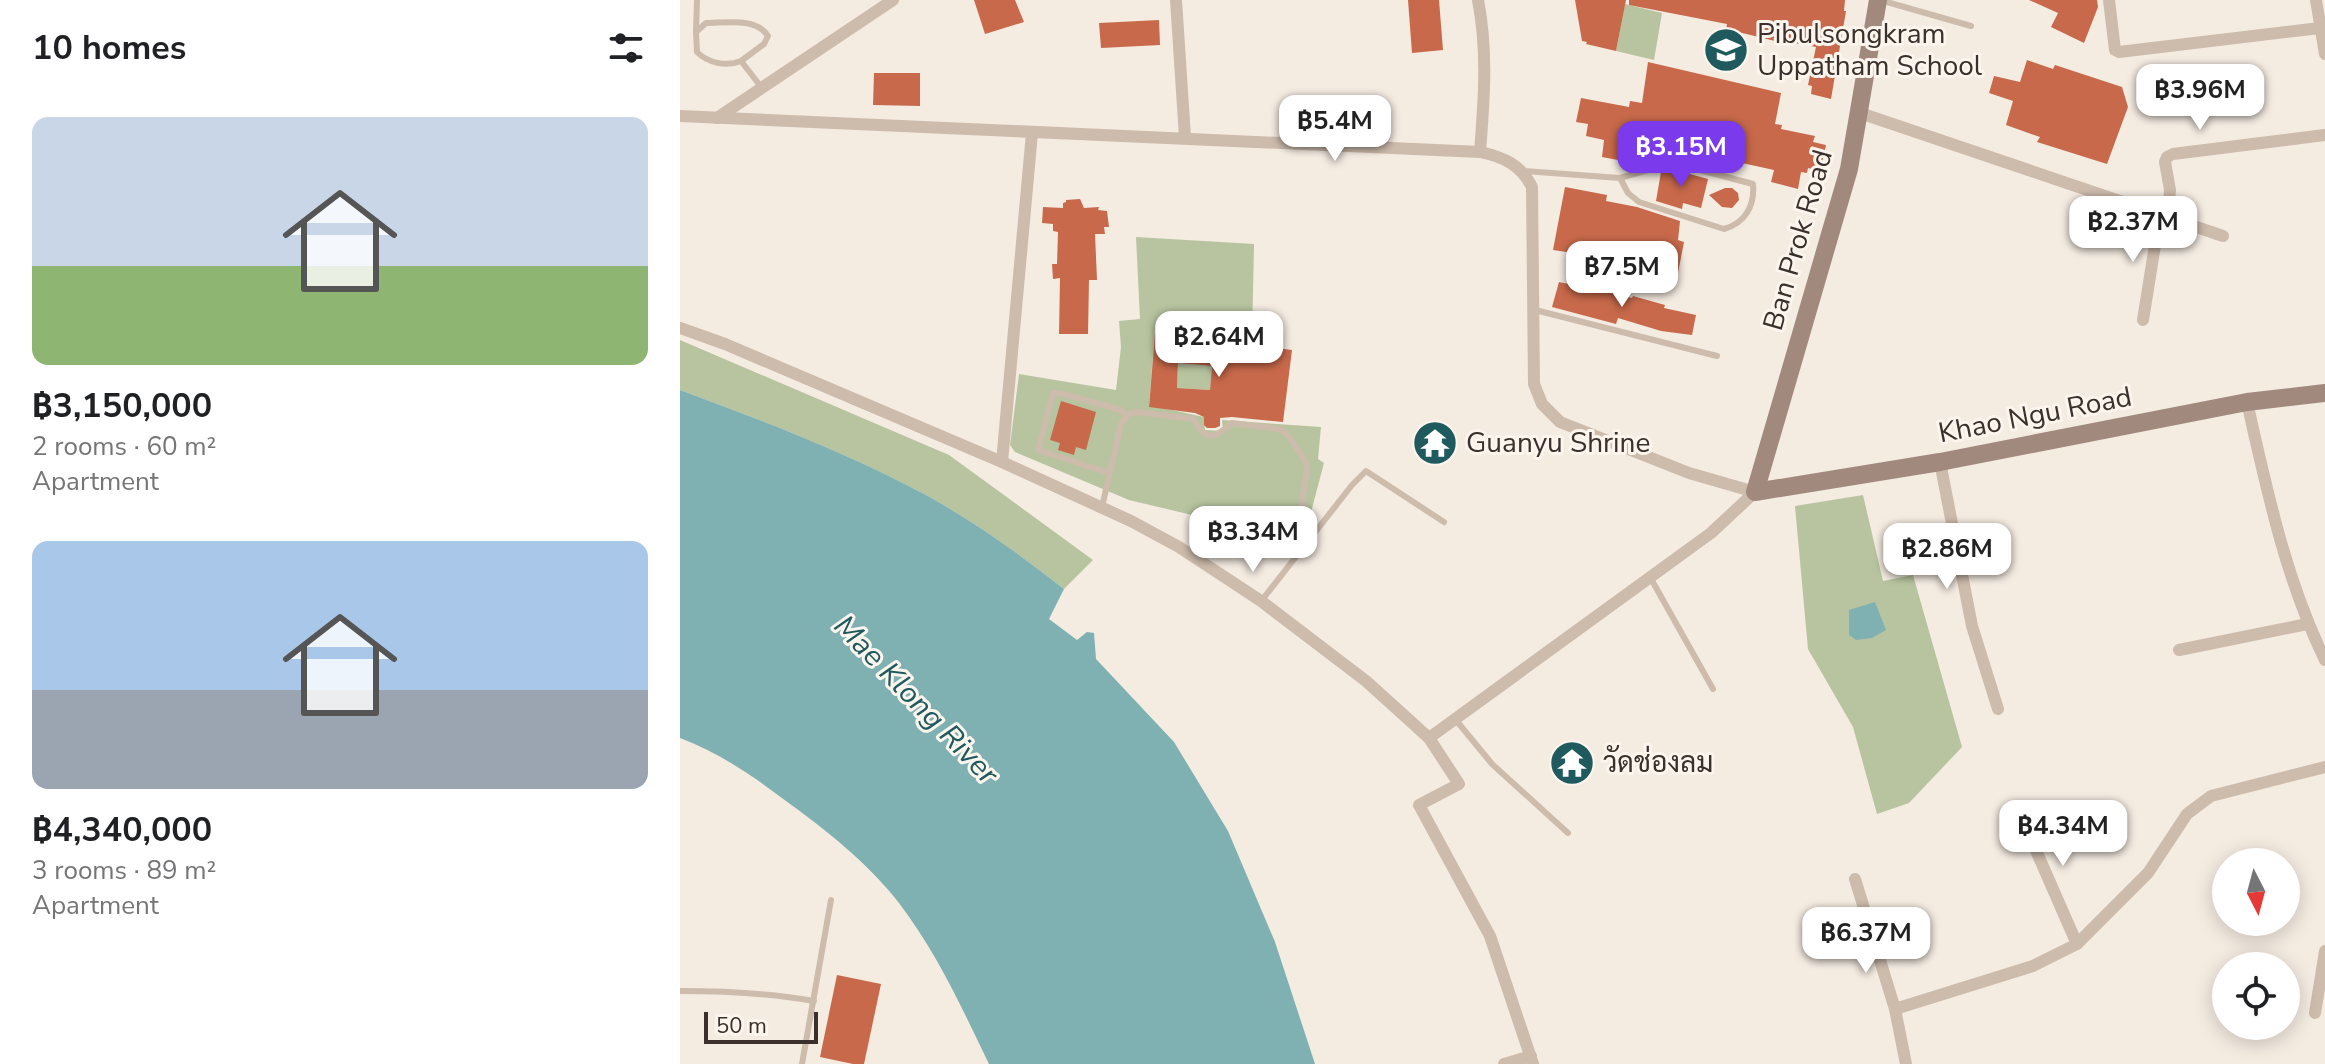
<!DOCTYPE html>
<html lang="en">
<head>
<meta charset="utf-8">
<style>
	body { margin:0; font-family:"Nunito Sans",Sarabun,sans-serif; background:#f2f2f2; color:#202124; height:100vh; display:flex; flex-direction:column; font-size:30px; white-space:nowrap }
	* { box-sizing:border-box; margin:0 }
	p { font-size:26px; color:#757577 }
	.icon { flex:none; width:44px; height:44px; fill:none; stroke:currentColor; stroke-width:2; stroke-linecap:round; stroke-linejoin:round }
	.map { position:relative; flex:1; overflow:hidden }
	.side { display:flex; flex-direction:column; background:#fff; width:680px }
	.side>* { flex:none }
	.needle { width:52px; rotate:174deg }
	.buttons { position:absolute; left:1532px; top:848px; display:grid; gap:16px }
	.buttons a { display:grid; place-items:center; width:88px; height:88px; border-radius:50%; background:#fff; box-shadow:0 4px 20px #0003; font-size:40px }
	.scale { position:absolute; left:24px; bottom:20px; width:114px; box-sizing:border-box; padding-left:8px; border:4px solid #3b302b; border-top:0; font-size:22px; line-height:28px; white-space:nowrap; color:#3b302b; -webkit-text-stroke:6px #fbf5ee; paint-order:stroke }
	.price { position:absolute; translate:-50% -68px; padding:0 18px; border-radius:16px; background:#fff; color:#222; font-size:26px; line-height:52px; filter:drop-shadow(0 2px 4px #0008) }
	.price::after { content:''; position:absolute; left:50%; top:48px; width:24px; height:18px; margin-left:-12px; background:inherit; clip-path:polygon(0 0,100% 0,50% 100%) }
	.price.selected { background:#7c3aed; color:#fff }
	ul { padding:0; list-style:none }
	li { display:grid; align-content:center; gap:16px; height:424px; padding:0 32px }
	li span { display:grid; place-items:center; height:248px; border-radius:16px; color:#555 }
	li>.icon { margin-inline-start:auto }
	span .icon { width:144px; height:144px; fill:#fffc; stroke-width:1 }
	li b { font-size:34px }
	h2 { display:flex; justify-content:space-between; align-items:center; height:96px; padding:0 32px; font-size:34px }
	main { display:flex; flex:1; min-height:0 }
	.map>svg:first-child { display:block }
</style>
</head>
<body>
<main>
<section class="side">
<h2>10 homes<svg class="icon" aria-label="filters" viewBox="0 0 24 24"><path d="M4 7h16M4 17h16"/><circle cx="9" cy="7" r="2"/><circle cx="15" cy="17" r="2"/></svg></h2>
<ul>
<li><span style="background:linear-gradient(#c9d6e8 60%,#8fb573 0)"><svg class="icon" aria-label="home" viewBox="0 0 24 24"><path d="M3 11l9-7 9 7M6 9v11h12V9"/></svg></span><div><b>฿3,150,000</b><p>2 rooms · 60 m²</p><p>Apartment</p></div></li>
<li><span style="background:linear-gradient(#a9c7e8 60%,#9aa5b1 0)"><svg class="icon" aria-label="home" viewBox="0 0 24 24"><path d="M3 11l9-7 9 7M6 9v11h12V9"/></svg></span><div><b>฿4,340,000</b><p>3 rooms · 89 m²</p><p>Apartment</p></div></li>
</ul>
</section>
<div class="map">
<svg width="1645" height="1064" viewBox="0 0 1645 1064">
	<rect width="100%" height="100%" fill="#f4ebe1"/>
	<!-- green -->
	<g fill="#b8c4a0">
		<path d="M945 4 982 13 974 60 936 51Z"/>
		<path d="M456 237 574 244 572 339 475 331 469 405 524 417 525 430 543 431 542 420 641 427 638 459 644 463 626 531 533 520 449 500 335 452 330 445 339 374 436 390 441 347 439 321 460 319Z"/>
		<path d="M0 340 269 455 413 560 384 589C341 555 296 523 248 496 168 453 84 421 0 390Z"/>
		<path d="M498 363 532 366 530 390 497 388Z"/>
		<path d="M1183 495 1203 581 1233 575 1282 747 1229 803 1197 814 1173 727 1128 649 1115 506Z"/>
	</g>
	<!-- water -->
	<g fill="#7fb0b2">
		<path d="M0 390C84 421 168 453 248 496 296 523 341 555 384 589L369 619 397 640 407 632 414 633 416 659 494 742 548 831 595 942 635 1064H309C282 1008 257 953 219 903 188 863 146 830 106 801 73 776 38 752 0 738Z"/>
		<path d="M1195 602 1206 630 1192 638 1176 640 1169 635V610Z"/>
	</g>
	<!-- building -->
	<g fill="#c8694b" fill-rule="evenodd">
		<path d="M294 0H335L344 22 305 34Z"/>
		<path d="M728 0H759L763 50 732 53Z"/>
		<path d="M895 0H946L936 51 906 44 907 42 902 41Z"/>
		<path d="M949 0H1165L1164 11H1166L1151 99 1131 94 1132 86 1128 85 1136 47 1104 41 1103 43 1046 29 1047 24 949 5Z"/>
		<path d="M1349 0H1417L1418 7 1404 43 1371 27 1378 13Z"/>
		<path d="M479 20 480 45 421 48 419 23Z"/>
		<path d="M1347 60 1373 69 1375 65 1442 87 1448 107 1427 164 1357 142 1360 137 1326 125 1333 101 1309 93 1314 76 1340 82Z"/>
		<path d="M968 62 1101 93 1095 124 1102 125 1101 129 1135 136 1133 142 1146 145 1140 171 1128 168 1127 173 1121 172 1118 189 1091 182 1094 170 1062 163 1063 157 1009 142V144L997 141 994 158 964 165 922 157 924 140 906 136 908 124 896 122 901 98 949 107 950 101 962 103Z"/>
		<path d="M194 73H240V106L193 105Z"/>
		<path d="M995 170 1028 179 1021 208 1003 203 1002 209 976 201 981 172Z"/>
		<path d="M885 187 927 195 926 201 957 207 1000 221 998 240 1004 242 998 273 947 261 873 250Z"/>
		<path d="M1045 188H1052L1058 193 1059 200 1052 208 1042 207 1029 195Z"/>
		<path d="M400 199 404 208 419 207 418 210 427 211 429 227H424L425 234H415L417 280H409L408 334H379L380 278 373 279 372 264H377L378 232 373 231V224L362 223 363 207 383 208V203L386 202V200Z"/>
		<path d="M879 282 913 289 914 288 952 298 953 296 985 305 984 308 1016 315 1012 335 981 331 938 318 936 324 872 307Z"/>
		<path d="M475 333 612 350 603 422 552 417 540 418V426L535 428H527L524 425V417L515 413 469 407ZM498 363 532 366 530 390 497 388Z"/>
		<path d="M381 401 416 412 406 450 396 447 394 455 378 450 380 443 370 440Z"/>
		<path d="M157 975 201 984 184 1064H173L140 1057Z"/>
	</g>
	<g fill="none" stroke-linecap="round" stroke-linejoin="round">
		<!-- lane -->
		<g stroke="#cdbbac" stroke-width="6">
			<path d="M1200 0 1291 26"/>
			<path d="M16 32 17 0"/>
			<path d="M61 61 84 44 88 36C76 17 46 23 26 23L16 32 17 52C28 63 46 67 61 61L82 88"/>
			<path d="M844 171 940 178 985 165 997 164 1073 184C1075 206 1065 223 1044 229L959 202 948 193 940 178"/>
			<path d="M855 310 1037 356"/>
			<path d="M429 473 358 450 373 393 383 394 441 410 447 416"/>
			<path d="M422 507 441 424 449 414 457 412 513 419C516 422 518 427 521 431 532 442 544 430 552 423L599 429 606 433 625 460 627 468 618 530 607 544 620 553"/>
			<path d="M970 577 1033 689"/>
			<path d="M582 600 672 485 686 471 764 522"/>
			<path d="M775 719 812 764 888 833"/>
			<path d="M0 991C45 991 89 993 134 1001"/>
			<path d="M122 1064 151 900"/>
		</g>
		<!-- street -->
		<g stroke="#cdbbac" stroke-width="12">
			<path d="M496 0 505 137"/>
			<path d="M798 0C808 51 804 101 800 152"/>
			<path d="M1429 0 1435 50 1439 52 1640 28"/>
			<path d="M1636 0 1645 54"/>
			<path d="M1180 113 1543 236"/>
			<path d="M0 116 800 152C824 157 841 165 852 187L854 384 862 404 880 422 1009 473 1075 492"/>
			<path d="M37 118 213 0"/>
			<path d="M1488 217 1490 190 1485 162 1487 157 1493 154 1645 135"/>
			<path d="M1463 320 1480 214"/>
			<path d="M0 328 45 344 322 462 451 521 499 547 581 601 686 681 749 738 779 784 739 805 810 936 853 1064"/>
			<path d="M1567 402C1587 490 1605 578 1645 660"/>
			<path d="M322 462 352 133"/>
			<path d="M1260 462 1292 626 1318 709"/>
			<path d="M1499 650 1627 624"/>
			<path d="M749 738 1031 533 1075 492"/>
			<path d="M1337 807 1397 944"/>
			<path d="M1175 879 1215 1009 1226 1064"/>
			<path d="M1215 1009 1353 966 1397 944 1468 873 1507 814 1531 796 1645 767"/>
			<path d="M1635 1013 1645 951"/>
			<path d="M824 1064 851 1056"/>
		</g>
		<!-- secondary -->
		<path stroke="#a18a7d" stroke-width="18" d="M1198 0 1169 169 1075 492 1260 462 1567 402 1645 393"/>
	</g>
	<!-- icons -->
	<defs>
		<g id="school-disc" transform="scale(2.3)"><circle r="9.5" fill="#1f5a5e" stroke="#fbf5ee"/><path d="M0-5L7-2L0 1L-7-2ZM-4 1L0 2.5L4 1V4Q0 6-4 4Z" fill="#fff"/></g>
		<g id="temple-disc" transform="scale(2.3)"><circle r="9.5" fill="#1f5a5e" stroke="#fbf5ee"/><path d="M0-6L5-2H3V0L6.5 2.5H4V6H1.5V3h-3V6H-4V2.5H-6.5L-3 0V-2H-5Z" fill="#fff"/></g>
	</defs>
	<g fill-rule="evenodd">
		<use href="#school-disc" x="1046" y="50"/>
		<use href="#temple-disc" x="755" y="443"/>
		<use href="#temple-disc" x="892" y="763"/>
	</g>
	<g text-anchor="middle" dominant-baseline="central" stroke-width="6" stroke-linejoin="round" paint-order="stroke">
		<!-- poi labels -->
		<g font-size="28" fill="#3b302b" stroke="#fbf5ee" text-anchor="start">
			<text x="1077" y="34">Pibulsongkram<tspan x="1077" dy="32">Uppatham School</tspan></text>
			<text x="786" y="443">Guanyu Shrine</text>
			<text x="923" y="763">วัดช่องลม</text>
		</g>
		<!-- street labels -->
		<g font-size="28" fill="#3b302b" stroke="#fbf5ee">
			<text transform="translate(1118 240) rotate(-74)">Ban Prok Road</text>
			<text transform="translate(1355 415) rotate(-11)">Khao Ngu Road</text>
		</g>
		<!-- water labels -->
		<g font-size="30" font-style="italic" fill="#1f5a5e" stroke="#fbf5ee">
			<text transform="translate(236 700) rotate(46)">Mae Klong River</text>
		</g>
	</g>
</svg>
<div class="buttons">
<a><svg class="needle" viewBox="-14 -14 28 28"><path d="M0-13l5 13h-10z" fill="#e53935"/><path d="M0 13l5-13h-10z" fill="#757577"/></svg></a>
<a><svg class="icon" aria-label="locate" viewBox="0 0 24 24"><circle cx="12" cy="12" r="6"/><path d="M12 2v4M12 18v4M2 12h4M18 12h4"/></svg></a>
</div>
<div class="scale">50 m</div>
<b class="price" style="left:1520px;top:132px">฿3.96M</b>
<b class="price" style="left:655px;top:163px">฿5.4M</b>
<b class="price selected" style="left:1001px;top:189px">฿3.15M</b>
<b class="price" style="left:1453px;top:264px">฿2.37M</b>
<b class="price" style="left:942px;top:309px">฿7.5M</b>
<b class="price" style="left:539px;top:379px">฿2.64M</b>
<b class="price" style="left:573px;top:574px">฿3.34M</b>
<b class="price" style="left:1267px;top:591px">฿2.86M</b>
<b class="price" style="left:1383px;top:868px">฿4.34M</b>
<b class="price" style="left:1186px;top:975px">฿6.37M</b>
</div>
</main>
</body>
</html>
